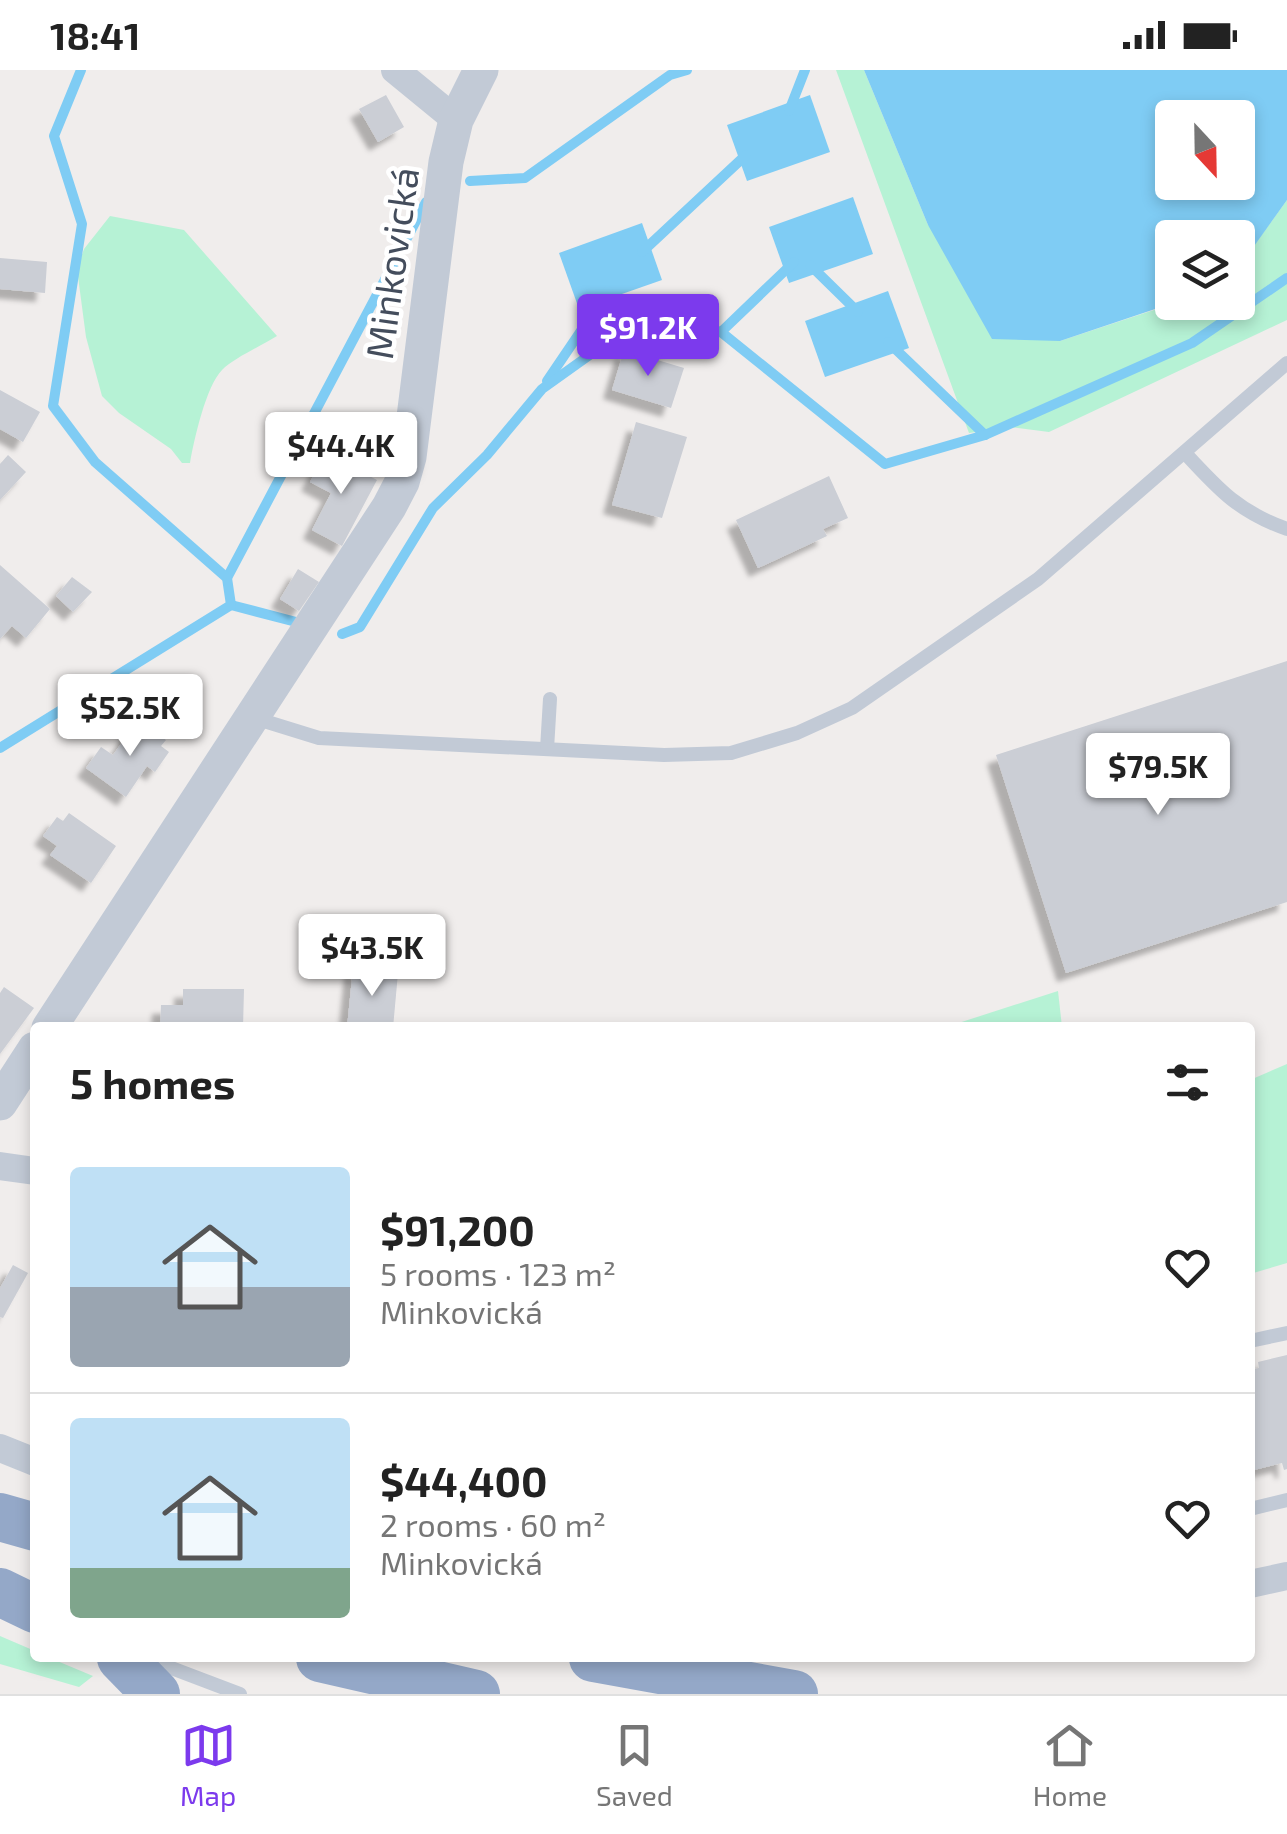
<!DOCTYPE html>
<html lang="en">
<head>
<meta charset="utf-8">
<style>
	body { margin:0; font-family:"Exo 2",sans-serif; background:#f6f6f6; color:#222; height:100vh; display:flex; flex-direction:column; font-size:38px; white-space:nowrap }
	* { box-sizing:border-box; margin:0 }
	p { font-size:32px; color:#767676 }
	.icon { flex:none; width:55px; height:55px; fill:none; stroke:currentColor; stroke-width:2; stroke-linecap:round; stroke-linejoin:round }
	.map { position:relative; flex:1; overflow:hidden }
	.side { position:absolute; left:30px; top:952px; width:1225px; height:640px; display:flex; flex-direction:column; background:#fff; border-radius:10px; box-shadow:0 5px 15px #0003 }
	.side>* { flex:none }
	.needle { width:65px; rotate:158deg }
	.tools { position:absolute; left:1155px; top:30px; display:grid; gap:20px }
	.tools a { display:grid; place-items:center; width:100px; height:100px; border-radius:10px; background:#fff; box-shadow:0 5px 15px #0003; font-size:50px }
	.price { position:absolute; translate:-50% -85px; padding:0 22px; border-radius:10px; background:#fff; color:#222; font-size:32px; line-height:65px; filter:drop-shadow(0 2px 5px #0008) }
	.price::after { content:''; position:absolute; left:50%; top:60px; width:30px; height:22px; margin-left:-15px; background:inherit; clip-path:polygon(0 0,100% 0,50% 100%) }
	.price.on { background:#7c3aed; color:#fff }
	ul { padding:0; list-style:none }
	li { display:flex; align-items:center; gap:30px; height:250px; padding:0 40px }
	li+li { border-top:2px solid #e0e0e0 }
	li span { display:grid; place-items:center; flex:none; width:280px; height:200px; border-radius:10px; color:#555 }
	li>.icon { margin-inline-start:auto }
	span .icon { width:120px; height:120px; fill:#fffc; stroke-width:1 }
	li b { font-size:42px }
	h2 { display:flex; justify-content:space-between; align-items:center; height:120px; padding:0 40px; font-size:42px }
	.status { display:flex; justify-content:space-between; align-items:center; height:70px; padding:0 50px; background:#fff; direction:ltr }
	.status svg { height:28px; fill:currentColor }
	.tabs { display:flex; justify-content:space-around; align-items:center; height:140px; border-top:2px solid #e0e0e0; background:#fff; font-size:28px; color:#767676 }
	.tabs a { display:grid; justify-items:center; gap:5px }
	.tabs .on { color:#7c3aed }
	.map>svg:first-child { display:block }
</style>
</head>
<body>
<div class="status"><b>18:41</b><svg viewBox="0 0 49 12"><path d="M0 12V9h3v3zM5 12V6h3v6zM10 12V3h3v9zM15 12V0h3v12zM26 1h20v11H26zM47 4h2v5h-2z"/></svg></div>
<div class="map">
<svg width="1287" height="1624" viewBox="0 0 1287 1624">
	<defs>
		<filter id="shadow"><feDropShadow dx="-9" dy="9" stdDeviation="2.5" flood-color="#0004"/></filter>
	</defs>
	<rect width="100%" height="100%" fill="#f0edec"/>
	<!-- green -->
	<g fill="#b6f2d5">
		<path d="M836 0H864L928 155 1060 271 1175 233 1238 232V195L1242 192 1287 130V250L1049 362 1010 357 969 363Z"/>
		<path d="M110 146 184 160 277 266C261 276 234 288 222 300 206 316 194 370 190 393H182L171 379 119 343 102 326 86 267 77 199 84 179Z"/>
		<path d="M1058 921 1062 957H946Z"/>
		<path d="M1287 994V1193L1250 1204V1010Z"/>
		<path d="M0 1566 35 1581V1588H50L93 1606 79 1617 0 1594Z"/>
	</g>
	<!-- water -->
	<g fill="#7fccf4" fill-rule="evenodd">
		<path d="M864 0H1287V130L1242 193 1238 195V168H1172L1173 233 1060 271 992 269 928 155ZM1172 48H1238V112H1172Z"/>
		<path d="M810 25 830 82 747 111 727 55Z"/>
		<path d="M853 127 873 184 789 213 769 157Z"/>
		<path d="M642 153 662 210 579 239 559 183Z"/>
		<path d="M888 221 909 278 825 307 805 251Z"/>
	</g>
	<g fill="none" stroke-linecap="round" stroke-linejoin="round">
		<!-- stream -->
		<g stroke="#7fccf4" stroke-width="10">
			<path d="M789 41 805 0"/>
			<path d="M470 111 525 108 670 5 687 0"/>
			<path d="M642 182 746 85"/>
			<path d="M810 195 858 242"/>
			<path d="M721 262 794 192"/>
			<path d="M888 272 985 365"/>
			<path d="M547 311 608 221"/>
			<path d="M227 508 426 132"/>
			<path d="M231 535 300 553"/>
			<path d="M342 564 360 557 433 438 487 385 542 319 619 264 674 252 721 262 885 394 985 365 1192 273 1287 208"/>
			<path d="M0 678 231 535 227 508 95 392 53 336 82 154 54 66 81 0"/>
		</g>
	</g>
	<!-- building -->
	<g fill="#cbced5" filter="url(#shadow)">
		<path d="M386 25 404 57 378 72 359 39Z"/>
		<path d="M0 188 47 192 45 223 0 219Z"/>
		<path d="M624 280 684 298 671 338 612 320Z"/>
		<path d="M0 320 40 342 23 372 0 359Z"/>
		<path d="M636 352 687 367 662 448 612 435Z"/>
		<path d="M325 383 377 410 342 476 312 460 331 423 310 412Z"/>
		<path d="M8 385 26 402 0 430V394Z"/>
		<path d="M829 406 848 448 823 459 827 466 758 498 736 450Z"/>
		<path d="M0 495 50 539 26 568 12 556 0 569Z"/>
		<path d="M298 499 319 512 299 541 280 529Z"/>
		<path d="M72 507 92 522 73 542 56 526Z"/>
		<path d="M1287 591V832L1066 903 996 685Z"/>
		<path d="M138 650 166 670 161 676 169 682 155 702 147 696 126 727 86 698 101 677 113 685Z"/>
		<path d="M69 743 116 776 91 813 50 785 57 776 43 766 57 747 63 751Z"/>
		<path d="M353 898 398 903 393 958H347Z"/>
		<path d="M4 917 34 938 0 984V923Z"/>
		<path d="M183 919H244L243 958H160L161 935H183Z"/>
		<path d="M13 1195 28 1203 3 1248 0 1247V1218Z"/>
		<path d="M1287 1285V1399L1284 1400 1282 1393 1250 1401V1300L1259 1298 1258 1292Z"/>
	</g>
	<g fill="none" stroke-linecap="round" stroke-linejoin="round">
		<!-- service -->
		<g stroke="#c2cad6" stroke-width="14">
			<path d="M1185 383C1219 420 1239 442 1287 459"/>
			<path d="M251 647 319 668 664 685 731 683 797 663 852 638 1038 509 1287 293"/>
			<path d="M547 679 550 629"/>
			<path d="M1250 1271 1287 1263"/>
			<path d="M1250 1439 1287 1430"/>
			<path d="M145 1588 240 1624"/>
		</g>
		<!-- minor -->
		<g stroke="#c2cad6" stroke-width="28">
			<path d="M395 0 456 50"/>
			<path d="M0 1096 35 1101"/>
			<path d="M0 1378 35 1392"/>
			<path d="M1250 1514 1287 1506"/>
		</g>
		<!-- tertiary -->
		<g stroke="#c2cad6" stroke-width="35">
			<path d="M49 958 389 437 402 412 409 387 446 92 456 50 481 0"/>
			<path d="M0 1033 35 979"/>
		</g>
		<!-- trunk -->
		<g stroke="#94a8c8" stroke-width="48">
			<path d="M0 1447 35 1457"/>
			<path d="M0 1522 35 1539"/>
			<path d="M121 1588 156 1624"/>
			<path d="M320 1588 476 1624"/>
			<path d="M593 1588 794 1624"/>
		</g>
	</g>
	<g text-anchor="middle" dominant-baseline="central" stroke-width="9" stroke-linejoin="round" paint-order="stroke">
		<!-- street labels -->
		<g font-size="38" fill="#444d5c" stroke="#fff">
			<text transform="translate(391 193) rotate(-82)">Minkovická</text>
		</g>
	</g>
</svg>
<div class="tools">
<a><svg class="needle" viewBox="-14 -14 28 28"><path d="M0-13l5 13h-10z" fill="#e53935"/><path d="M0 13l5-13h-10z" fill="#767676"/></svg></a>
<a><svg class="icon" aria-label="layers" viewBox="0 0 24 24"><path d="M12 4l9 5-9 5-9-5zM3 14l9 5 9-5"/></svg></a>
</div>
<b class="price on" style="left:648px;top:309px">$91.2K</b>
<b class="price" style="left:341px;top:427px">$44.4K</b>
<b class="price" style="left:130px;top:689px">$52.5K</b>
<b class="price" style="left:1158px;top:748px">$79.5K</b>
<b class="price" style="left:372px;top:929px">$43.5K</b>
<section class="side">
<h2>5 homes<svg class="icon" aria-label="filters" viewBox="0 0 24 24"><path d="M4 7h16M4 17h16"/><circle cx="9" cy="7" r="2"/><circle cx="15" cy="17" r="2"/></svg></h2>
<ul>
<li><span style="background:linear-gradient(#bfe0f5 60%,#9aa5b1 0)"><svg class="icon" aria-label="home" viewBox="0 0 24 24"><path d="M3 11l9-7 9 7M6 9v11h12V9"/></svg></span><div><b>$91,200</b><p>5 rooms · 123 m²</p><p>Minkovická</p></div><svg class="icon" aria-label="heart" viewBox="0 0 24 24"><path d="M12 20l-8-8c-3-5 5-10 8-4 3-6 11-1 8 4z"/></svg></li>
<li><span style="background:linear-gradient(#bfe0f5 75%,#7fa58c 0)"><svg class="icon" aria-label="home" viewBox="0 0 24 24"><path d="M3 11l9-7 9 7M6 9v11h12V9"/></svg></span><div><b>$44,400</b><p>2 rooms · 60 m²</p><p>Minkovická</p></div><svg class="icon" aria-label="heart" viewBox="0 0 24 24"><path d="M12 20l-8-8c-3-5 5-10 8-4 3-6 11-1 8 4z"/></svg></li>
</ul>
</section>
</div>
<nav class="tabs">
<a class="on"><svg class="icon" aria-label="map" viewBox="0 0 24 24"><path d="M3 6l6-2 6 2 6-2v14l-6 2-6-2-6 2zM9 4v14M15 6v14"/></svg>Map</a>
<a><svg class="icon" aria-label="saved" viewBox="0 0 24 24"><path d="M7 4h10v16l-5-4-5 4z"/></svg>Saved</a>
<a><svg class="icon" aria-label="home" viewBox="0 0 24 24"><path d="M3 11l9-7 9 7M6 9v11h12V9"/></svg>Home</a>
</nav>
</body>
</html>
